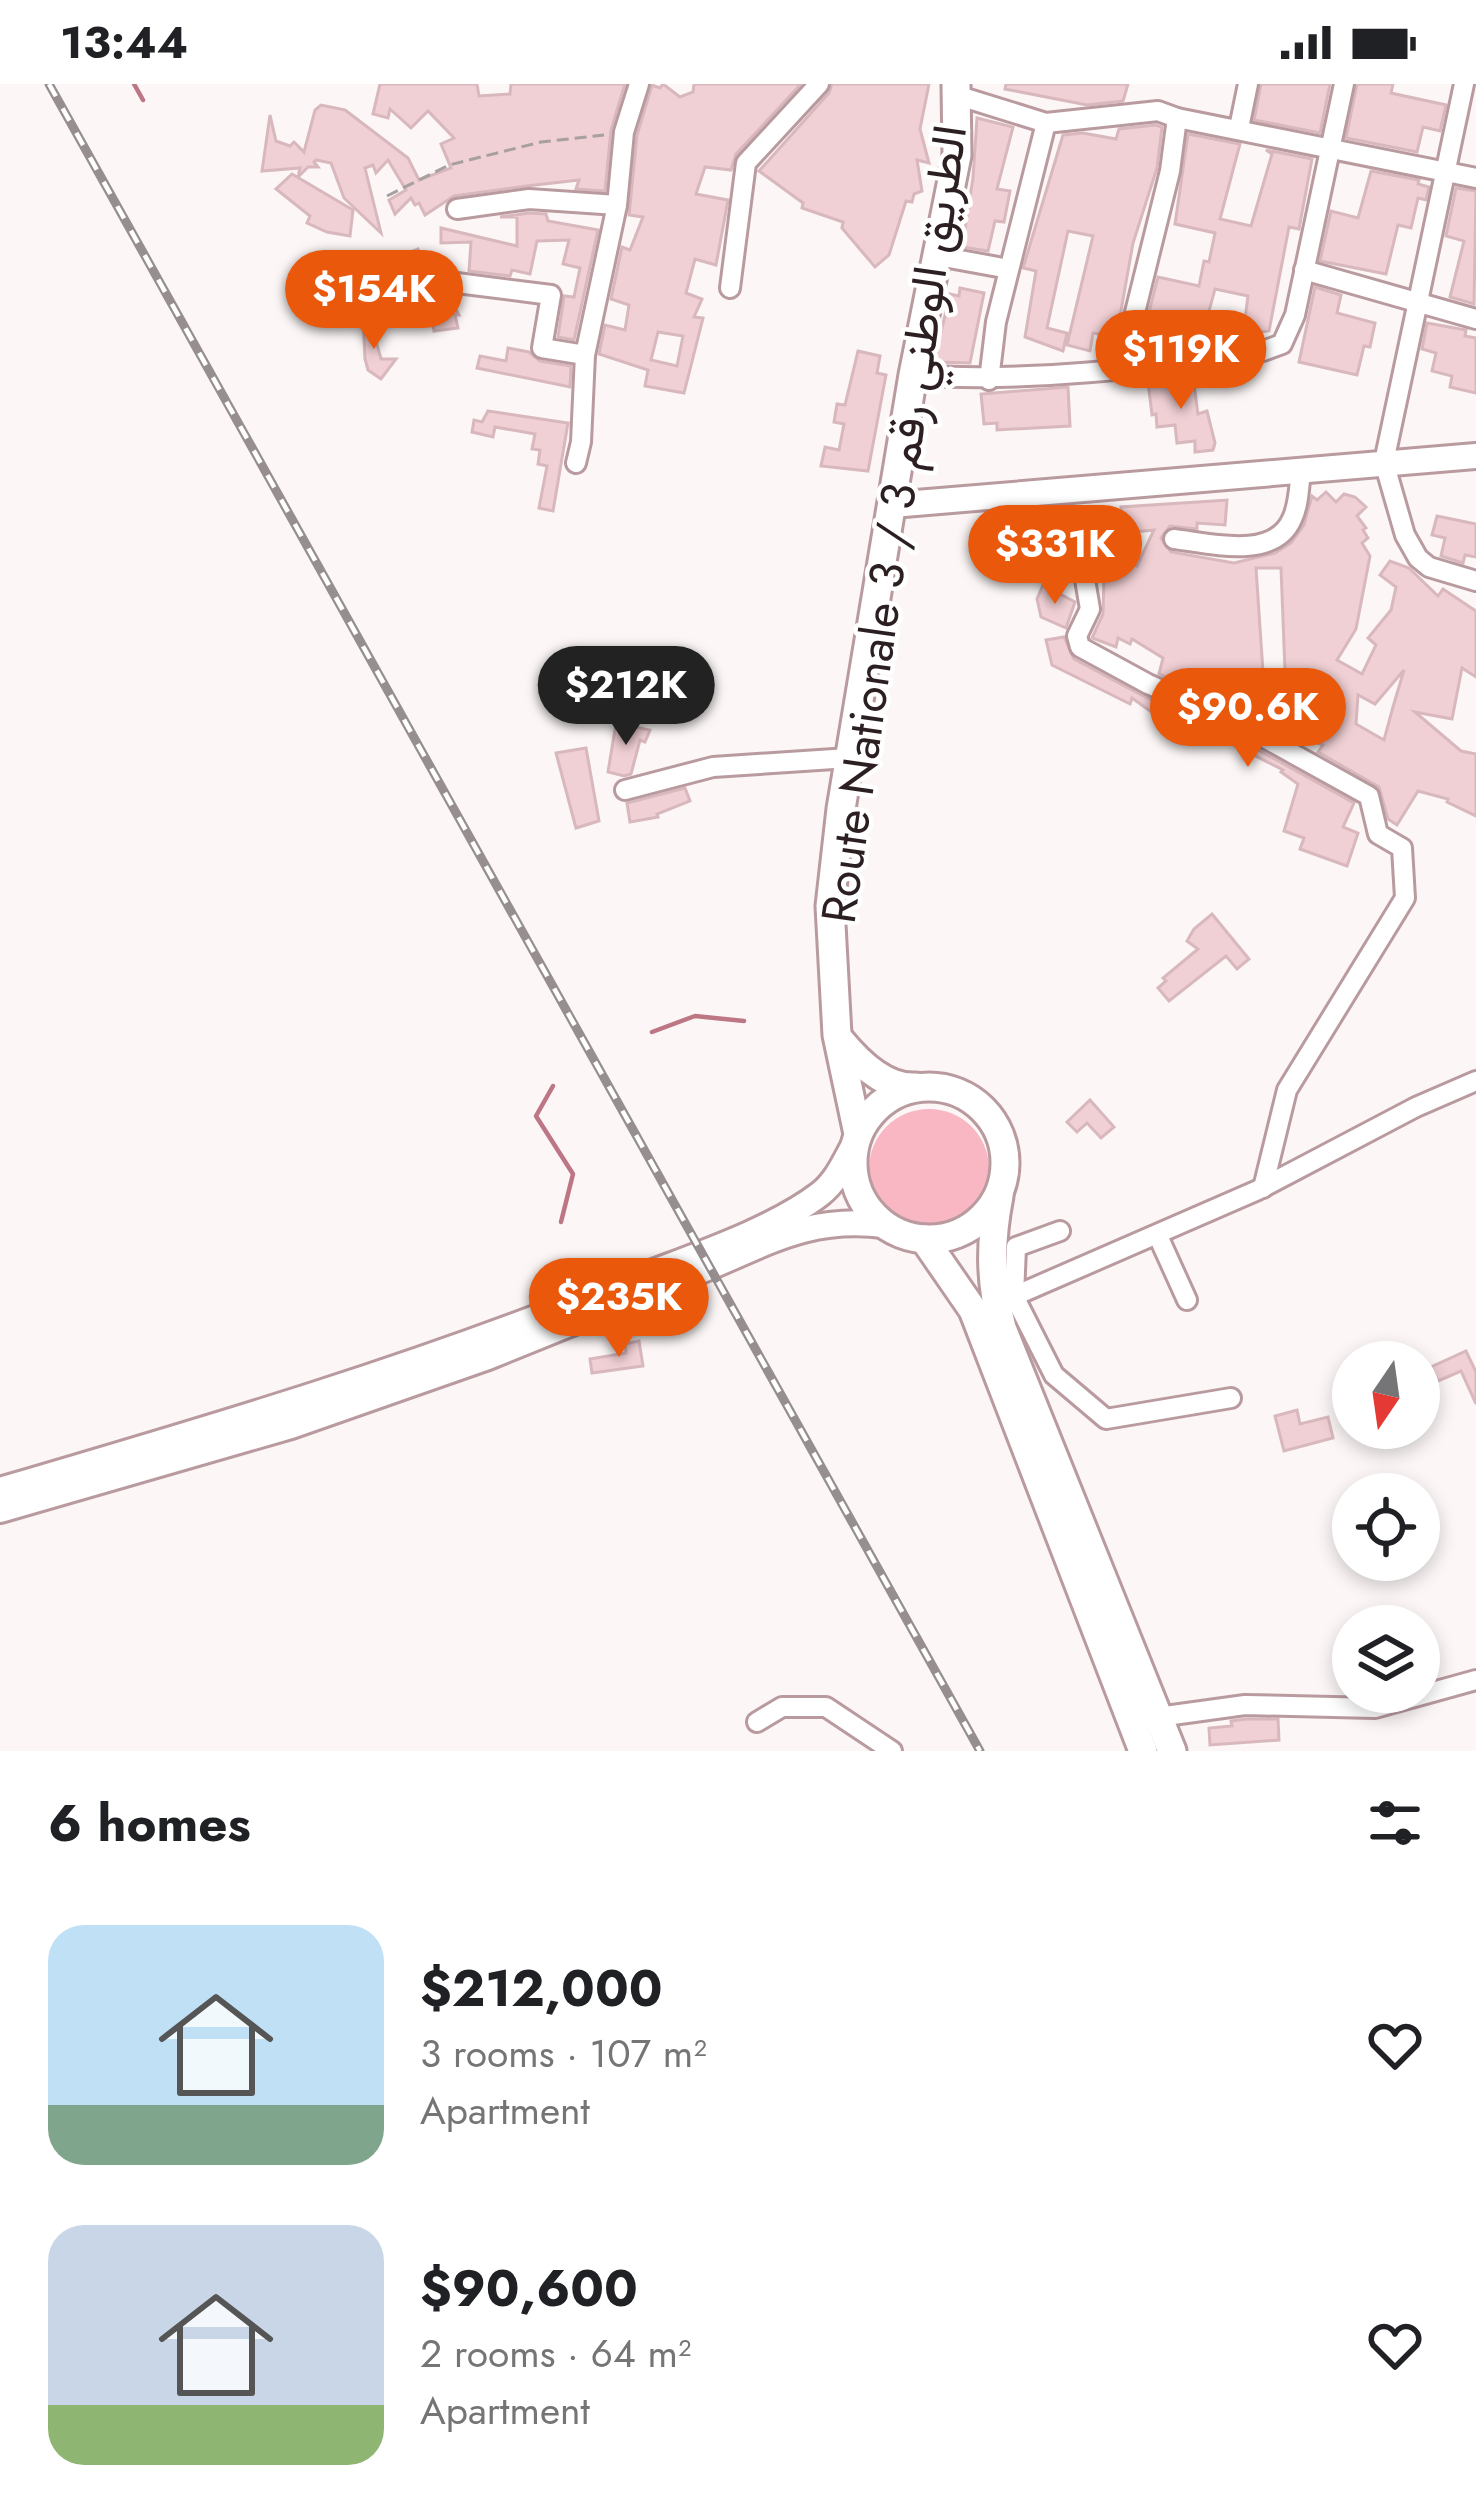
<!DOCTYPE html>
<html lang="en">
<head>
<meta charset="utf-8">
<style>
	body { margin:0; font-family:Jost,Vazirmatn,sans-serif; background:#f6f6f6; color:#202124; height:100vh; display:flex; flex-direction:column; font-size:45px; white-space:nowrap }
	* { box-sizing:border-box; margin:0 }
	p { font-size:39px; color:#757577 }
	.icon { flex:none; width:66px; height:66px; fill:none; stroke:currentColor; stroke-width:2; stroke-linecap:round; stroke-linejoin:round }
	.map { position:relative; height:1667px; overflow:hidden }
	.sheet { display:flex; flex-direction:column; background:#fff; flex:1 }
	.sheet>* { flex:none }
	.needle { width:78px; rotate:193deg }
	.buttons { position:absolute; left:1332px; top:1257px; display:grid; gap:24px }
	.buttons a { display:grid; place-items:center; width:108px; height:108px; border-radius:50%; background:#fff; box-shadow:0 6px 18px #0003; font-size:60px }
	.price { position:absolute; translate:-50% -102px; padding:0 27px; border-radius:42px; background:#ea580c; color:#fff; font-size:39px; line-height:78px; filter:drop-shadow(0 3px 6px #0008) }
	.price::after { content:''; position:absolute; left:50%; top:72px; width:36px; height:27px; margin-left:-18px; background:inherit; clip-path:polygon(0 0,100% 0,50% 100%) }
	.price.selected { background:#222; color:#fff }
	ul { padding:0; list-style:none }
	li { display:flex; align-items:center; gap:36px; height:300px; padding:0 48px }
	li span { display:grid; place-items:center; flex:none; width:336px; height:240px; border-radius:36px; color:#555 }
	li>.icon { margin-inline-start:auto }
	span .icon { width:144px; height:144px; fill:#fffc; stroke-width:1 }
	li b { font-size:51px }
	h2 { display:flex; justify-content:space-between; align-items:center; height:144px; padding:0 48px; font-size:51px }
	.status { display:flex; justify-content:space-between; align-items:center; height:84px; padding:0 60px; background:#fff; direction:ltr }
	.status svg { height:33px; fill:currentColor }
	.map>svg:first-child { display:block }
</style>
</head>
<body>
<div class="status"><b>13:44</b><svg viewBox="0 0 49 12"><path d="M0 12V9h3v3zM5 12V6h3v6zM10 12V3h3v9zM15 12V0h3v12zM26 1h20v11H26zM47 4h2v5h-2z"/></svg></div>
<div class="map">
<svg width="1476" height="1667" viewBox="0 0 1476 1667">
	<rect width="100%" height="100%" fill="#fcf6f6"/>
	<!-- green -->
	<circle fill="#f8b7c2" cx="929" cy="1085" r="60"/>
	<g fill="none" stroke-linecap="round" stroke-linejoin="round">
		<!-- stream -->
		<g stroke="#bd7683" stroke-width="4.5">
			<path d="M134 0 143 16"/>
			<path d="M652 948 695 932 744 937"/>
			<path d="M553 1002 536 1032 573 1090 561 1138"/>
		</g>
	</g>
	<!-- building -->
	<g fill="#f0d0d4" stroke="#d8b8bd" stroke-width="3" fill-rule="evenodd">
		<path d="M380 0H477L479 12 510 10 511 0H625L611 46 605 107 576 105 579 96 527 102 454 112 425 131 419 119 415 121 411 114 395 130 389 116 406 106 388 76 376 89 373 81 365 84 381 149 344 114 331 79 316 76 314 78 318 83H308L298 93 300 84 262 87 270 31 276 57 290 62 294 58 304 68 315 26 321 21 345 26 408 74 419 96 451 84 441 60 454 54 428 27 411 44 390 25 388 34 373 30Z"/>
		<path d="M663 0 680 13 693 8 694 0H801L736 70 731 86 705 83 696 110 728 116 716 181 695 175 686 209 702 215 694 233 703 234 684 309 645 302 648 286 599 270 605 241 625 246 629 221 611 215 622 163 630 166 643 133 629 131 637 51 652 1 660 4ZM658 248 683 252 677 282 651 276Z"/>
		<path d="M832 0H929L920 45 929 79 917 76 922 107 914 110 912 118 906 117 889 171 875 183 842 144 843 138 802 124 803 119 759 87 829 9Z"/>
		<path d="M1006 0H1128L1123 17 1087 21 1005 5Z"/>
		<path d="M1261 0H1330L1320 49 1254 36Z"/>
		<path d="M1357 0H1393L1391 9 1446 21 1440 47 1423 43 1417 68 1346 54Z"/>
		<path d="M977 34 1013 43 997 105 1010 107 1004 138 995 137 988 167 962 163 973 94Z"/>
		<path d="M1156 41 1162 43 1157 84 1133 159 1119 238 1111 236 1108 252 1093 249 1090 267 1067 261 1093 152 1068 147 1047 244 1067 249 1063 267 1025 253 1036 187 1023 184 1063 51 1083 49 1116 55 1119 45Z"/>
		<path d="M1188 50 1240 60 1220 135 1251 142 1272 70 1266 66 1312 75 1299 145 1289 143 1269 247 1243 250 1248 212 1215 205 1203 249 1164 240 1166 256 1143 252 1158 193 1199 202 1204 177 1209 178 1215 149 1175 140Z"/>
		<path d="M1371 87 1419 96 1418 100 1429 103 1426 116 1418 114 1411 144 1398 141 1386 190 1320 177 1331 127 1358 134Z"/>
		<path d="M292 90 353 126 350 152 327 148 307 139 310 132 276 105Z"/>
		<path d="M1456 104 1476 107 1474 220 1450 213 1464 157 1446 152Z"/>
		<path d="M529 129 546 130 548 137 598 146 574 256 558 253 564 212 574 213 580 184 563 180 569 156 537 157 530 190 512 186 510 192 469 187 471 158 441 159V144L517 162V133H500Z"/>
		<path d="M418 165 442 218 443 190 444 203 459 231H455L458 244 434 247 425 203 422 204 408 169Z"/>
		<path d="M1315 203 1341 211 1337 229 1375 239 1370 263 1364 262 1357 291 1299 278Z"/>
		<path d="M960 204 984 209 970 279 934 278 950 210 959 212Z"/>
		<path d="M369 232 381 275H396L381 295 368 286 365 275 363 233Z"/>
		<path d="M1427 239 1466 246 1465 252 1476 254V309L1450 303 1452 292 1432 287 1436 269 1422 265Z"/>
		<path d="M508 264 529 268 540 277 571 282 570 303 477 284 480 272 506 277Z"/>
		<path d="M858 267 880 272 877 289 886 291 868 387 821 382 825 363 839 366 844 340 834 338 837 320 845 321Z"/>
		<path d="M1193 293 1198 330 1207 327 1215 359 1213 366 1195 368V357L1177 359 1175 341 1157 343 1156 330 1152 331 1148 298Z"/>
		<path d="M1068 303 1070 342 997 346V339L984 340 981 310Z"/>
		<path d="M488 327 568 339 553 427 539 424 547 382 538 380 540 366 532 365 535 350 495 343 493 353 472 348 474 336 482 338Z"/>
		<path d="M1326 408 1336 418 1344 410 1355 413 1366 423 1357 432 1366 444 1363 446 1368 454 1362 459 1370 472 1356 545 1337 576 1362 590 1376 561 1368 554 1391 526 1396 503 1380 491 1390 477 1409 484 1438 512 1443 505 1476 527V593L1462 584 1452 635 1415 628 1461 667 1476 670V732L1447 718 1448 715 1418 707 1397 741 1388 735 1379 703 1318 668 1323 661 1296 651 1294 655 1240 625 1159 590 1163 574 1132 555 1130 560 1118 554 1116 563 1092 554 1103 530 1104 490 1097 488 1084 449 1100 445V438H1117L1118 473 1137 482 1154 446 1124 449 1121 423 1227 416 1225 441 1197 439V445L1170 442 1161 454 1171 468 1234 479 1275 469 1291 459 1304 441 1312 412 1317 416ZM1256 484H1281L1285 587 1263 588ZM1404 586 1393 623 1384 656 1356 640 1358 611 1375 620Z"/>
		<path d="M1437 432 1476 440V473L1465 471 1463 479 1441 472 1445 454 1432 451Z"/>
		<path d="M1043 501 1075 518 1066 544 1041 533 1037 515Z"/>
		<path d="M1064 553 1074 575 1143 612 1228 649 1354 719 1343 743 1358 749 1347 782 1300 765 1304 754 1284 747 1298 700 1281 688 1283 686 1159 623 1150 627 1132 614 1130 620 1052 581 1046 556Z"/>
		<path d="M616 639 650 646 645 658 640 656 631 690 624 692 608 688Z"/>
		<path d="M586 664 599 737 576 744 556 669Z"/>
		<path d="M685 704 690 717 657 730 658 733 630 738 627 719Z"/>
		<path d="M1212 830 1249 875 1237 885 1226 872 1169 917 1158 904 1166 897 1163 894 1198 865 1187 857 1194 845Z"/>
		<path d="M1090 1016 1114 1043 1101 1054 1087 1039 1077 1048 1067 1038Z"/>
		<path d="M639 1257 643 1282 592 1289 590 1275 626 1269 625 1260Z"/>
		<path d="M1466 1267 1476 1288V1320L1461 1287 1438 1297 1431 1283Z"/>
		<path d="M1297 1326 1300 1340 1328 1333 1333 1354 1284 1367 1275 1332Z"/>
		<path d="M1246 1635H1278L1279 1656 1210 1661 1209 1644 1232 1642 1231 1637Z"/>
	</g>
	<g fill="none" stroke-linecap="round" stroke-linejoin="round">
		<!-- minor casing -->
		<g stroke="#b99b9f" stroke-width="24">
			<g id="minor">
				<path d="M1464 0 1384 378 1405 451 1418 474 1429 483 1476 497"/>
				<path d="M956 11 1046 39 1158 27 1177 34 1476 94"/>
				<path d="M1239 44 1248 0"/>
				<path d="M457 125 529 115 617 121"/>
				<path d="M938 172 1009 185"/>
				<path d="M1304 186 1476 235"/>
				<path d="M457 199 551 211 542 264 585 271"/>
				<path d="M730 204 746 79 819 0"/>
				<path d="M1121 285 1170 87 1177 34"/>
				<path d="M913 291C1030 299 1147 284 1263 267L1282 260 1295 231 1344 0"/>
				<path d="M989 296 996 238 1046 39"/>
				<path d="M576 379 581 358 585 271 617 121 624 48 639 0"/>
				<path d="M1174 455C1208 459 1274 477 1292 435 1299 421 1299 402 1301 387"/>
				<path d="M1082 478 1090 525 1077 552 1080 563 1148 600 1234 637 1369 712 1378 750 1402 764 1405 814 1287 1006 1263 1104"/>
				<path d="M625 706 713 683 849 674"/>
				<path d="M1060 1147 1016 1163 1014 1212 1054 1291 1106 1335 1231 1314"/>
				<path d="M1158 1152 1187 1216"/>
				<path d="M996 1220 1258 1106 1416 1023 1476 997"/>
				<path d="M1158 1633 1245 1621 1375 1624 1476 1596"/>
				<path d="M757 1638 782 1623H826L892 1667"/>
			</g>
		</g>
		<!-- major casing -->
		<g stroke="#b99b9f" stroke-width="30">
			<g id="major">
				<path d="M892 421 1476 372"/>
				<path d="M700 1187C768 1159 808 1132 884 1141"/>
				<path d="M0 1406C215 1343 422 1282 630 1197 688 1174 772 1147 820 1110 837 1097 846 1075 856 1057"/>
				<path d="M0 1426 291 1342 488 1273 651 1207"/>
			</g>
		</g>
		<!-- highway casing -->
		<g stroke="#b99b9f" stroke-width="33">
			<g id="highway">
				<path d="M840 956C858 978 886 1005 916 1003"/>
				<circle cx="929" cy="1079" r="76"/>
				<path d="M858 1050 837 951 830 822 841 725 913 291 957 71 956 0"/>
				<path d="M999 1112C990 1158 990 1197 1002 1244L1172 1667"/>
				<path d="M924 1155 973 1226 1143 1667"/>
			</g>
		</g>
		<!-- path -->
		<path stroke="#a79fa0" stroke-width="3" stroke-dasharray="12 6" stroke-linecap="butt" d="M387 112 449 81 541 58 604 51"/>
		<!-- minor -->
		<use href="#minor" stroke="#fff" stroke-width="18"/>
		<!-- major -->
		<use href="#major" stroke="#fff" stroke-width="24"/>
		<!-- highway -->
		<use href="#highway" stroke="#fff" stroke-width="27"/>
		<!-- rail casing -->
		<g stroke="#968e8f" stroke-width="9">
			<path id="rail" d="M49 0 980 1667"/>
		</g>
		<!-- rail -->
		<use href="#rail" stroke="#fff" stroke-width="4.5" stroke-dasharray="14" stroke-linecap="butt"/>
	</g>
	<g text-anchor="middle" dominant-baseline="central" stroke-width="9" stroke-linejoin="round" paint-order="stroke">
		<!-- street labels -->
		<g font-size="48" fill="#2b1f21" stroke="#fff">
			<text transform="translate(894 440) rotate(-82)">Route Nationale 3 / الطريق الوطني رقم 3</text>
		</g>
	</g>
</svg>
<div class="buttons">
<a><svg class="needle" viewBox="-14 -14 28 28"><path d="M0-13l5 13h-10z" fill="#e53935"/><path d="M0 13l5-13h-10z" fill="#757577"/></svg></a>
<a><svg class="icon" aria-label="locate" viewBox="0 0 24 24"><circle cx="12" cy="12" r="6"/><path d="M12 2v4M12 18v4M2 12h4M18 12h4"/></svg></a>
<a><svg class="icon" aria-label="layers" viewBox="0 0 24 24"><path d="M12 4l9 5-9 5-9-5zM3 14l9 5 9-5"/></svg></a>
</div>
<b class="price" style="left:374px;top:268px">$154K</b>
<b class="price" style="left:1181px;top:328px">$119K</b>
<b class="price" style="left:1055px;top:523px">$331K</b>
<b class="price selected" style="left:626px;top:664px">$212K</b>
<b class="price" style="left:1248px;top:686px">$90.6K</b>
<b class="price" style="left:619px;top:1276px">$235K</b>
</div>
<section class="sheet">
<h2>6 homes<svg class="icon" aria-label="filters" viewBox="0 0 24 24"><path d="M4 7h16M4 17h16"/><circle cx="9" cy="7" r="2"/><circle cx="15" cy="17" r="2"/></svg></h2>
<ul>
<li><span style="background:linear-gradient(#bfe0f5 75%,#7fa58c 0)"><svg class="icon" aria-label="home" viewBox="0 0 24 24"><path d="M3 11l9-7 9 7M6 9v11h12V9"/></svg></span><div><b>$212,000</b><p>3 rooms · 107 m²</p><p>Apartment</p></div><svg class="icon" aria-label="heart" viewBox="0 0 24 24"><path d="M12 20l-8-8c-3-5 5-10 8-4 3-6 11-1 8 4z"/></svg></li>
<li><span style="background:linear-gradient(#c9d6e8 75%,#8fb573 0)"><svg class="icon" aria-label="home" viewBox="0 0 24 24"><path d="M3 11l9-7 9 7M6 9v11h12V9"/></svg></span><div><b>$90,600</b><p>2 rooms · 64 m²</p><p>Apartment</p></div><svg class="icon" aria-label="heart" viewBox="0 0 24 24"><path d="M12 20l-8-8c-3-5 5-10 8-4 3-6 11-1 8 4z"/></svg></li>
</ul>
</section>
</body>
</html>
